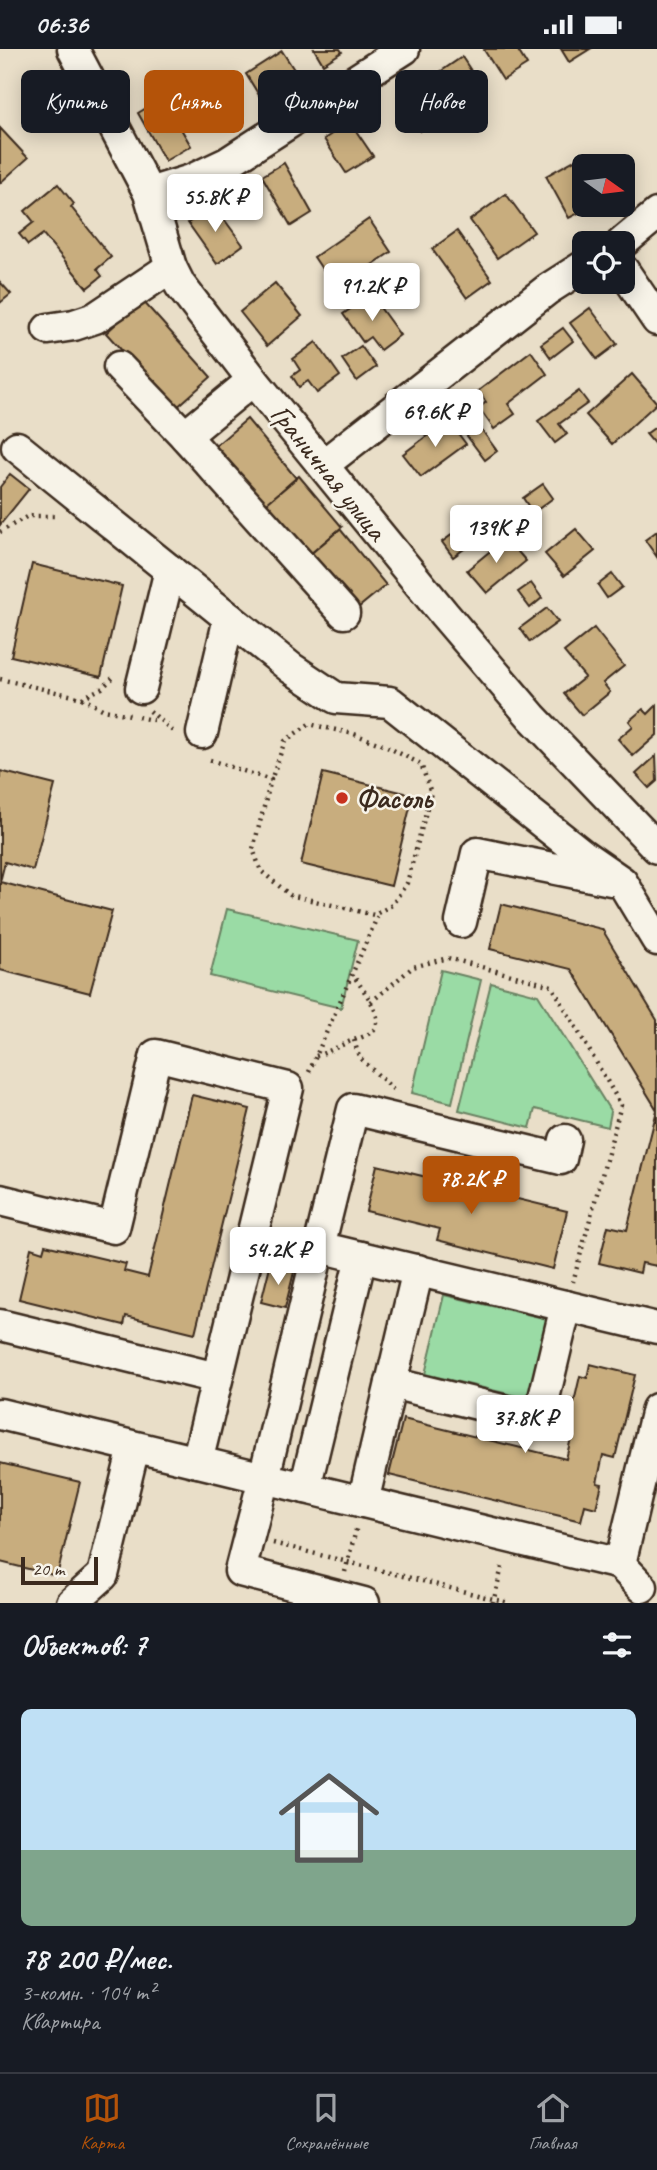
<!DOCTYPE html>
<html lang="ru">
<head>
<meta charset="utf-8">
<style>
	body { margin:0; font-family:Caveat,sans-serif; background:#242831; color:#f1f3f6; height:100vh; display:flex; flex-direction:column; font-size:26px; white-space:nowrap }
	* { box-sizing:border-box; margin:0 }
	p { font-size:23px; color:#9ea1a6 }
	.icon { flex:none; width:38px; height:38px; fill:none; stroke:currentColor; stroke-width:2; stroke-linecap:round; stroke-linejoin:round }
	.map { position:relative; height:1554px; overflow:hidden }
	.drawer { display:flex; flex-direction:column; background:#171b24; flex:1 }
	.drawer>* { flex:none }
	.top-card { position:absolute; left:21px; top:21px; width:616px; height:63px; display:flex; gap:14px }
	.needle { width:46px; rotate:104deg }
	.buttons { position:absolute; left:572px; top:105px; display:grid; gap:14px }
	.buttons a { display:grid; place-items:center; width:63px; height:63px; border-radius:10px; background:#171b24; box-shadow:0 4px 18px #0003; font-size:35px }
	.scale { position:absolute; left:21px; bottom:18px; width:77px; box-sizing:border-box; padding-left:7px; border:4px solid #3b2a1e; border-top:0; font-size:19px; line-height:24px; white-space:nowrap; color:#3b2a1e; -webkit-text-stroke:5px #f7f3e8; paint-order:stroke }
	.price { position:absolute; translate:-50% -60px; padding:0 16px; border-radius:7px; background:#fff; color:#222; font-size:23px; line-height:46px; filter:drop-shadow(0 2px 4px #0008) }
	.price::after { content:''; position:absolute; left:50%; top:42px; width:21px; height:16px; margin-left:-10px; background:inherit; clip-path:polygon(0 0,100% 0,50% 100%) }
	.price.current { background:#b45309; color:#fff }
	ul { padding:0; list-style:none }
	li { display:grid; align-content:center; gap:14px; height:371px; padding:0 21px }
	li+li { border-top:2px solid #363941 }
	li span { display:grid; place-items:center; height:217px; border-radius:10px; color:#555 }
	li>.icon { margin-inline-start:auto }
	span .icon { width:126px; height:126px; fill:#fffc; stroke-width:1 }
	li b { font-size:30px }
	h2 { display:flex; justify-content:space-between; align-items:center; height:84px; padding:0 21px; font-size:30px }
	.pill { padding:0 24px; border-radius:10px; background:#171b24; box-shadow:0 4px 18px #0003; font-size:24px; line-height:63px }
	.pill.current { background:#b45309; color:#fff }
	.status { display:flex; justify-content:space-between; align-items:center; height:49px; padding:0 35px; background:#171b24; direction:ltr }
	.status svg { height:19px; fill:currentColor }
	.tab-bar { display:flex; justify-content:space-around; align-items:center; height:98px; border-top:2px solid #363941; background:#171b24; font-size:19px; color:#9ea1a6 }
	.tab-bar a { display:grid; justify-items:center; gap:4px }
	.tab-bar .current { color:#b45309 }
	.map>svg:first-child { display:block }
</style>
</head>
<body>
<div class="status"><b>06:36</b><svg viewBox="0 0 49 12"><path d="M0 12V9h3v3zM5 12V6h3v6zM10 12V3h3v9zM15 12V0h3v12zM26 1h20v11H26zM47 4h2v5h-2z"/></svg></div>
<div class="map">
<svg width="657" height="1554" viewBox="0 0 657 1554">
	<rect width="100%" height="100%" fill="#e9dec8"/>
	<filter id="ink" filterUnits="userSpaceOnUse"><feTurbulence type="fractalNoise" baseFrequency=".0143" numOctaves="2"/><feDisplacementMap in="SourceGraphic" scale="14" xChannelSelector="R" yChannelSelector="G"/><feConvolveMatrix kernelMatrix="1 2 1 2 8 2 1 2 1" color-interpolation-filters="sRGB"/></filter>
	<g filter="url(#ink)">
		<!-- green -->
		<g fill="#9adba5" stroke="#6a8262" stroke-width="2">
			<path d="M227 860 358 891 341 959 210 927Z"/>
			<path d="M441 921 481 931 452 1054 412 1044Z"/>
			<path d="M491 934 538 946 611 1063 608 1078 535 1060 530 1079 459 1061Z"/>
			<path d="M444 1246 552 1271 533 1351 425 1325Z"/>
		</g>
		<!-- building -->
		<g fill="#c8ad7e" stroke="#3b2a1e" stroke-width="2">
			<path d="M314 0H340L342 3 323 15Z"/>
			<path d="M486 0H517L527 16 503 31 484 1Z"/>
			<path d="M561 0H590L569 13Z"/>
			<path d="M282 2 302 33 265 56 246 25Z"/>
			<path d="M462 8 479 34 453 50 437 25Z"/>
			<path d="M419 34 442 68 420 82 398 48Z"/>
			<path d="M163 49 191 97 165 112 138 64Z"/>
			<path d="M350 73 373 107 346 124 324 90Z"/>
			<path d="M0 79 28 109 0 134Z"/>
			<path d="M582 107 587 117H584V156H594L569 169 546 127Z"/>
			<path d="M284 114 312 164 291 177 262 127Z"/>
			<path d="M58 135 74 155 71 158 111 208 97 220 102 227 87 239 43 185 28 196 19 185 34 173 25 162Z"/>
			<path d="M506 145 534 183 497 209 470 171Z"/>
			<path d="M213 155 243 196 217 215 188 174Z"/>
			<path d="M369 170 391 203 357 226 352 218 330 232 314 208Z"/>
			<path d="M457 182 492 231 467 249 432 200Z"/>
			<path d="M0 233 11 245 0 254Z"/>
			<path d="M275 234 302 267 267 297 240 263Z"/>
			<path d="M371 246 400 286 380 301 370 288 363 293 343 265Z"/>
			<path d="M142 251 211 328 175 360 106 284Z"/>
			<path d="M590 259 617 295 597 310 570 274Z"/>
			<path d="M563 279 573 292 551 309 541 295Z"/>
			<path d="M316 293 340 327 317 344 308 332 299 338 292 327 300 321 293 310Z"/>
			<path d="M361 297 376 318 357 332 342 310Z"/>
			<path d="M531 302 547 325 508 355 515 365 494 380 479 359 486 353 478 342Z"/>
			<path d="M632 325 657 354 612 395 586 366Z"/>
			<path d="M579 342 588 354 559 375 567 385 555 394 538 372Z"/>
			<path d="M247 370 296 429 264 457 214 398Z"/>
			<path d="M448 371 466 395 421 428 403 405Z"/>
			<path d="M476 373 497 402 485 411 464 383Z"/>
			<path d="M657 377V398L646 385Z"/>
			<path d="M10 425 29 440 0 476V438Z"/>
			<path d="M299 427 342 478 303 511 260 460Z"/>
			<path d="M543 435 553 449 533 464 523 449Z"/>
			<path d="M483 463 494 478 453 508 442 493Z"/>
			<path d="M340 480 386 536 353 563 307 508Z"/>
			<path d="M576 480 595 502 564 527 545 505Z"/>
			<path d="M657 482V508L645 491Z"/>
			<path d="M506 489 526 512 487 544 467 521Z"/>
			<path d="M32 515 122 537 101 628 11 607Z"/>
			<path d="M612 525 622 538 607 549 598 536Z"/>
			<path d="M531 534 542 549 530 559 518 543Z"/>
			<path d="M547 559 558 573 530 593 520 579Z"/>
			<path d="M594 579 624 617 603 634 610 643 582 666 564 645 585 628 564 603Z"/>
			<path d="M657 656V686L633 707 618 690 633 677 629 672 643 660 648 665Z"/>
			<path d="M656 707 657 732 649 739 636 725Z"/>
			<path d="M0 722 55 736 33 821 5 813 0 833 112 862 90 944 0 921Z"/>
			<path d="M323 724 413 746 391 837 301 815Z"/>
			<path d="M501 855 602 880 657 971V1217L642 1214 640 1224 599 1214 608 1177 627 1181 657 1061 571 920 490 900Z"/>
			<path d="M192 1046 250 1060 195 1284 126 1267 124 1276 19 1250 31 1199 43 1203 45 1196 126 1215 124 1222 148 1228Z"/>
			<path d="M377 1116 567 1162 553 1220 437 1191 440 1180 366 1162Z"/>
			<path d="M270 1217 294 1223 285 1259 261 1253Z"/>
			<path d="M590 1315 635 1326 615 1409 603 1406 597 1434 602 1435 596 1459 585 1456 581 1472 389 1426 403 1370 566 1410 572 1385 567 1384 580 1327 587 1329Z"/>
			<path d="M0 1414 80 1433 57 1527 0 1513Z"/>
		</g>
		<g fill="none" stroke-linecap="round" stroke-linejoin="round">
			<!-- minor casing -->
			<g stroke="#3b2a1e" stroke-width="35">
				<g id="minor">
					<path d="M73 0 149 144 171 218 180 236 253 331 444 565 532 668 657 799"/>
					<path d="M149 144 191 131 227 114 404 0"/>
					<path d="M622 194 657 165"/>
					<path d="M623 221 657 271"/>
					<path d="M48 280 74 276 95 269 171 218"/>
					<path d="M119 318 185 387 344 564"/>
					<path d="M185 387 253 331"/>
					<path d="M17 398 291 619 336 649 390 653 583 806 622 833 657 891"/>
					<path d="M323 416 548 240 584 217"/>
					<path d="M141 639 170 521"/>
					<path d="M202 684 229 569"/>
					<path d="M461 873 477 804 611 831"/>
					<path d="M565 1091 561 1110 353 1060 319 1198 657 1279"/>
					<path d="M0 1151 114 1179 156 1006 288 1039 197 1413"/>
					<path d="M319 1198 264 1429 620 1515 642 1538"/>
					<path d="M418 1221 391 1334 539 1370 566 1257"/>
					<path d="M0 1276 217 1329"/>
					<path d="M0 1365 264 1429 240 1522 364 1554"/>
					<path d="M305 1439 361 1208"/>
					<path d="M363 1453 391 1334"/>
					<path d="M620 1515 657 1360"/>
					<path d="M72 1554 103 1526 134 1398"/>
				</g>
			</g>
			<!-- path -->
			<g stroke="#3b2a1e" stroke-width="4.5" stroke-dasharray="2 5" stroke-linecap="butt">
				<path d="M0 483 28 467H57"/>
				<path d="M0 630 82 649 102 639 116 626"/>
				<path d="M82 649 104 661 130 666"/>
				<path d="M150 662 175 684"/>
				<path d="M138 668 157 672"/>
				<path d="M210 711 271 731 253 800 261 822 290 846 374 866 392 856 407 834 431 744 421 715 383 696 354 685 309 675 285 692 271 731"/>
				<path d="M371 953 413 918 448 909 552 937 621 1056 573 1233"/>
				<path d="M354 991 359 1008 394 1041"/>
				<path d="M316 1007C328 1003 339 997 351 992 365 987 382 983 376 964 371 950 361 938 353 926"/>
				<path d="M309 1023 379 864"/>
				<path d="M273 1494 509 1554"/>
				<path d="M345 1523 357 1477"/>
				<path d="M493 1554 503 1514"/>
			</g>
			<!-- minor -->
			<use href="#minor" stroke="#f7f3e8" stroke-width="30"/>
		</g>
	</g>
	<!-- markers -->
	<circle fill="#c8321e" stroke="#f7f3e8" stroke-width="2.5" cx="342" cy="749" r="7"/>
	<g text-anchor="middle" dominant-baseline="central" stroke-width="5" stroke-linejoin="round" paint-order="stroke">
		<!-- street labels -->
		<g font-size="30" fill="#3b2a1e" stroke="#f7f3e8">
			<text transform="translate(329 423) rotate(51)">Граничная улица</text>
		</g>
		<!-- poi labels -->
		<g font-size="30" font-weight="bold" fill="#3b2a1e" stroke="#f7f3e8" text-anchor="start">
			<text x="356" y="749">Фасоль</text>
		</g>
	</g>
</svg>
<div class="buttons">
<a><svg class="needle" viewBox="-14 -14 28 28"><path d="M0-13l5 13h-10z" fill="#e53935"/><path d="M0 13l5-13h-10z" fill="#9ea1a6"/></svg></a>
<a><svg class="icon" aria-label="locate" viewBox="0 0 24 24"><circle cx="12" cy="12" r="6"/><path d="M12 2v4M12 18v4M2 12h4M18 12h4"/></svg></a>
</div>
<div class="scale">20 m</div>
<b class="price" style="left:215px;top:185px">55.8K ₽</b>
<b class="price" style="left:372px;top:274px">91.2K ₽</b>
<b class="price" style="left:435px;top:400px">69.6K ₽</b>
<b class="price" style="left:496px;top:516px">139K ₽</b>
<b class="price current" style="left:471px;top:1167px">78.2K ₽</b>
<b class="price" style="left:278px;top:1238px">54.2K ₽</b>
<b class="price" style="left:525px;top:1406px">37.8K ₽</b>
<div class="top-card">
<a class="pill">Купить</a>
<a class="pill current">Снять</a>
<a class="pill">Фильтры</a>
<a class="pill">Новое</a>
</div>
</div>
<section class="drawer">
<h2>Объектов: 7<svg class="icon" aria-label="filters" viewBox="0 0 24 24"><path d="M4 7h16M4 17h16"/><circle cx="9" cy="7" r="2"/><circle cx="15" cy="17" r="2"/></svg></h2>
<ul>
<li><span style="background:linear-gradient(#bfe0f5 65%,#7fa58c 0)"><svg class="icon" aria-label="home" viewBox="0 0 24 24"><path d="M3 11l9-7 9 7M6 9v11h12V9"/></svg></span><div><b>78 200 ₽/мес.</b><p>3-комн. · 104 m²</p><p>Квартира</p></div></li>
</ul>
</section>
<nav class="tab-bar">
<a class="current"><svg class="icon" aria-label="map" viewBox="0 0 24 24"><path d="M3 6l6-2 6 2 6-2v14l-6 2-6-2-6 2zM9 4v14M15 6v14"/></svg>Карта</a>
<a><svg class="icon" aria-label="saved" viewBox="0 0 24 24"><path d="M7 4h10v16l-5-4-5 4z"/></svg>Сохранённые</a>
<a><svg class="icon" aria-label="home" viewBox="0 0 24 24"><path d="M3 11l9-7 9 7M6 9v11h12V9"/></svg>Главная</a>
</nav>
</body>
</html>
